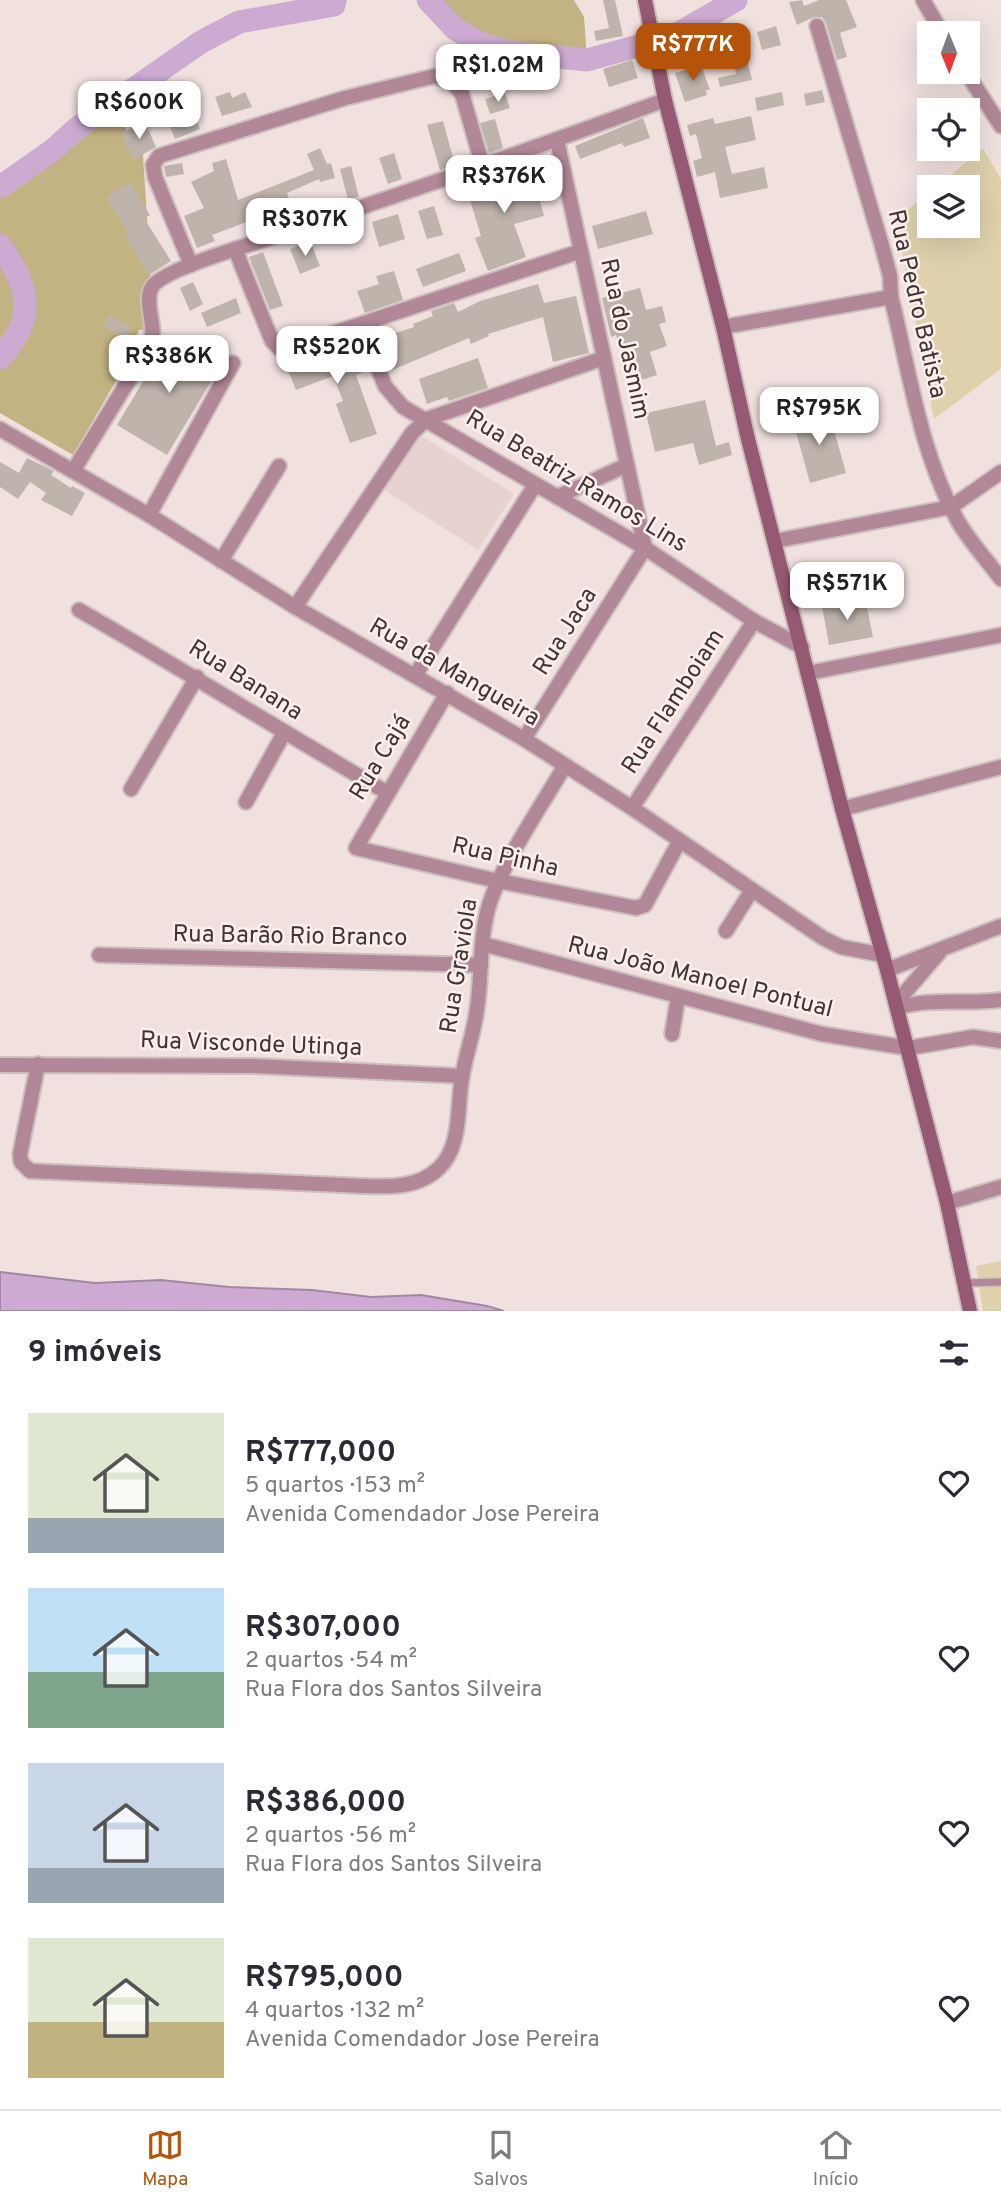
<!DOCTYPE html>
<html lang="pt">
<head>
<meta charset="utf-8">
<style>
	body { margin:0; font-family:Overpass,sans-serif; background:#f7f7f7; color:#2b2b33; height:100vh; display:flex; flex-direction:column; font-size:26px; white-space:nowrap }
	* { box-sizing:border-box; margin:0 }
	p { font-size:23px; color:#7c7c81 }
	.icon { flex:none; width:38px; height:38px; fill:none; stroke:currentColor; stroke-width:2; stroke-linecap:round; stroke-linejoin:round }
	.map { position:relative; height:1311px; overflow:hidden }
	.details { display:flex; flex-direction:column; background:#fff; flex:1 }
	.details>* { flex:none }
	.needle { width:46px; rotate:179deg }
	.tools { position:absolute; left:917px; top:21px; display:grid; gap:14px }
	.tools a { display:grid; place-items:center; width:63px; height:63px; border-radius:0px; background:#fff; box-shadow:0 7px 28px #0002; font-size:35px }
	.price { position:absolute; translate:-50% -60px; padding:0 16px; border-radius:14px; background:#fff; color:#222; font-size:23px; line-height:46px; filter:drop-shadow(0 2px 4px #0008) }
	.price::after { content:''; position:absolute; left:50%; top:42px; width:21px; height:16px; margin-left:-10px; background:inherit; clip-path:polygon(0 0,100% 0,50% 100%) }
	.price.on { background:#b45309; color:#fff }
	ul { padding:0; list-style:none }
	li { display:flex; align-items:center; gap:21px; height:175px; padding:0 28px }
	li span { display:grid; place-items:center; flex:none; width:196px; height:140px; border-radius:0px; color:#555 }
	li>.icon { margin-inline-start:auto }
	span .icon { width:84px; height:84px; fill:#fffc; stroke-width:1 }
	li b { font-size:30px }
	h2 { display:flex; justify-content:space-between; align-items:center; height:84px; padding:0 28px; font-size:30px }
	.tabs { display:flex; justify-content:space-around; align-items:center; height:98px; border-top:2px solid #e1e1e2; background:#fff; font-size:19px; color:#7c7c81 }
	.tabs a { display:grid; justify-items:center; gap:4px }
	.tabs .on { color:#b45309 }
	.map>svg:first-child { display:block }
</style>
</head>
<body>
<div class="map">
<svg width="1001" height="1311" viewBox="0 0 1001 1311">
	<rect width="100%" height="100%" fill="#f0e1df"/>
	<!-- built -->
	<path fill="#e8d2cf" d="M417 433 514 494 478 550 381 488Z"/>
	<!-- green -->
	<g fill="#ded1ac">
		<path d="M983 149 1001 179V369L934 419 896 219 929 193V226H968V187H936Z"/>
		<path d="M1001 1261V1311H983L976 1266Z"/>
	</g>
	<!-- forest -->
	<g fill="#c4b382">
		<path d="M428 0H574L584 17 587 60C544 55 489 57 454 28 444 21 436 9 428 0Z"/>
		<path d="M105 97 143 155 154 328 139 330 124 367 73 455 0 413V185Z"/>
	</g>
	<!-- water -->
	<path fill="#ccaad2" stroke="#a187a3" stroke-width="2" d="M0 1272 95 1283 161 1280 229 1287 312 1290 371 1297 421 1295 487 1306 504 1311H0Z"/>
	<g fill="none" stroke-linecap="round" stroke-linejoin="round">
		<!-- river -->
		<g stroke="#ccaad2" stroke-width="23">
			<path d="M428 0 455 29 486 46 518 53 587 60 674 36 736 0"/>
			<path d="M0 187 53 150 76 129 201 42 239 22 334 5 335 0"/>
			<path d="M0 245C29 288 38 316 0 358"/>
		</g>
	</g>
	<!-- building -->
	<g fill="#bfb4ac">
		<path d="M603 0H615L623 36 596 41 594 31 609 28Z"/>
		<path d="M802 0 804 6 819 0H846L857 27 840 33 847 57 837 60 826 23 822 17H814L797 25 789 2Z"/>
		<path d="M776 26 781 45 762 50 757 32Z"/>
		<path d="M747 59 752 80 720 87 718 78 736 74 734 62Z"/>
		<path d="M632 60 638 78 609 87 603 69Z"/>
		<path d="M701 65 710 90H706L707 95 685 102 675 73Z"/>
		<path d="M822 90 825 102 806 106 804 94Z"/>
		<path d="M230 92 232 98 245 92 252 107 222 116 215 97Z"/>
		<path d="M782 92 784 105 757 111 755 98Z"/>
		<path d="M505 93 510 108 490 114 485 99Z"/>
		<path d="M190 106 200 129 175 139 166 116Z"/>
		<path d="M751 116 756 140 725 147 732 174 764 167 768 188 720 198 715 172 697 177 693 161 702 158 696 134 690 136 687 125 713 118 715 124Z"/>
		<path d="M643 118 650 138 624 147 622 143 580 159 575 146Z"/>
		<path d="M495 119 503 148 489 153 480 123Z"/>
		<path d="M443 121 455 165 440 170 427 125Z"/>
		<path d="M145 122 156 147 133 160 121 133Z"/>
		<path d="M320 148 327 164 331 163 335 178 320 182 319 179 287 193 290 202 274 208 278 218 254 227 252 220 212 235 215 241 197 248 184 216 204 208 191 182 214 171 212 163 226 159 238 200 314 170 307 154Z"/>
		<path d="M394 153 402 179 388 184 379 158Z"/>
		<path d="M182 163 184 174 166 177 164 166Z"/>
		<path d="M351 166 359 197 348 200 340 169Z"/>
		<path d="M531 167 544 216 514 224 526 257 488 271 475 238 481 236 466 187Z"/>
		<path d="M130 182 150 215 144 218 171 261 149 275 125 237 129 234 106 197Z"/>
		<path d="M434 206 443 235 427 239 418 211Z"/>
		<path d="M646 211 653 234 598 249 592 226Z"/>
		<path d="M398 214 405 239 379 247 372 222Z"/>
		<path d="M310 241 320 266 300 274 290 249Z"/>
		<path d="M263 252 283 306 270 310 249 257Z"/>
		<path d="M459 253 466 271 423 287 416 269Z"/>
		<path d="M394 271 403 300 365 313 357 291 379 284 376 276Z"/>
		<path d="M193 282 203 304 190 311 180 288Z"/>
		<path d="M538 284 544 303 576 296 589 353 553 362 543 317 488 334 489 336 471 344 469 338 392 370 381 338 414 327 413 324 433 316 431 311 454 303 458 312 480 301Z"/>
		<path d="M640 288 646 310 662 306 666 322 659 324 667 346 650 352 657 375 632 383 616 335 611 337 602 298Z"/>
		<path d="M236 298 241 313 207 327 201 313Z"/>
		<path d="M110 315 131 328 124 339 103 326Z"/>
		<path d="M171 335 221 365 167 455 117 425Z"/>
		<path d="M348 341 362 373 356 375 377 434 350 443 336 404 343 401 333 376 296 390 285 363Z"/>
		<path d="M478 358 488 388 449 401 447 397 427 404 419 379Z"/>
		<path d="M705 400 716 446 729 442 732 455 699 465 693 443 655 452 646 413Z"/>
		<path d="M829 412 846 473 810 483 793 421Z"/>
		<path d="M27 458 54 471 51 475 71 488 72 486 85 493 72 516 41 500 46 493 30 482 18 499 0 487V462L19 473Z"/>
		<path d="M865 598 873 637 829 645 822 606Z"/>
	</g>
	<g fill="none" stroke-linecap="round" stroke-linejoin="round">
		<!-- lane casing -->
		<g stroke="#ccbfbd" stroke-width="10">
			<path id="lane" d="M964 1283 1001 1282"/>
		</g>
		<!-- street casing -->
		<g stroke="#ccbfbd" stroke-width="18">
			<g id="street">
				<path d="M923 0 942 33"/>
				<path d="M817 26 882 246 890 276 891 297C910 373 920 454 959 523 971 543 987 560 1001 579"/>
				<path d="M966 72 1001 126"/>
				<path d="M235 249 272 341 280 349H286L581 251"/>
				<path d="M191 265 155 177 153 165 159 156 345 98 435 76 452 82 462 94 483 167"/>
				<path d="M361 326 385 386 403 407 645 548 754 621 802 647"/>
				<path d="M723 327 891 297"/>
				<path d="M0 429 149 515 295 607 524 739 632 808 823 938 841 947 883 955"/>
				<path d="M73 471 151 344C157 326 143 300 152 287 161 272 229 251 248 245 388 199 527 151 665 100"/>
				<path d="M557 497 627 465"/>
				<path d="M149 515 233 363"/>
				<path d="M775 541 951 507 1001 472"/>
				<path d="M221 561 279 466"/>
				<path d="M295 607 412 433 427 419 604 358"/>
				<path d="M79 610C182 669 283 732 386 792"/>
				<path d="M808 673 1001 635"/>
				<path d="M416 674 535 485"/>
				<path d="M447 693 356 848 498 881 636 908 645 905 679 842"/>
				<path d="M524 739 645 548 557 140"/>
				<path d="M131 789 197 677"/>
				<path d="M246 802 284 733"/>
				<path d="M632 808 754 621"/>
				<path d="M842 809 1001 767"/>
				<path d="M726 931 752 890"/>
				<path d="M483 944 822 1034 908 1048 973 1037 1001 1041"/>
				<path d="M99 955 481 965"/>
				<path d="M887 970 1001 926"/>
				<path d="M896 1003 939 953"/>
				<path d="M897 1008C931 997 966 1005 1001 1000"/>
				<path d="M672 1034 678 997"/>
				<path d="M38 1064 20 1154 21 1162 30 1171 363 1186C389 1187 419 1188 439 1168 462 1146 457 1106 462 1077 466 1054 474 1032 477 1009 482 977 479 944 487 913 497 870 541 807 564 767"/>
				<path d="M0 1065 255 1066 462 1076"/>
				<path d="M947 1203 1001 1187"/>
			</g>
		</g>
		<!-- secondary casing -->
		<g stroke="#ccbfbd" stroke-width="18">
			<path id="secondary" d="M645 0 665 100 723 327 747 435 842 809 887 970 947 1203 970 1311"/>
		</g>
		<!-- lane -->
		<use href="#lane" stroke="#b28798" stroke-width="7"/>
		<!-- street -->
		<use href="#street" stroke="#b28798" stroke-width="14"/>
		<!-- secondary -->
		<use href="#secondary" stroke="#965973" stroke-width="14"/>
	</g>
	<g text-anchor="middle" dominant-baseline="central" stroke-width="5" stroke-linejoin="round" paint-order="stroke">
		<!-- street labels -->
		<g font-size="24" fill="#3c3635" stroke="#fdeeec">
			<text transform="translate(916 304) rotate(77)">Rua Pedro Batista</text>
			<text transform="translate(624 339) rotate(78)">Rua do Jasmim</text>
			<text transform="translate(576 482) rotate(31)">Rua Beatriz Ramos Lins</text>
			<text transform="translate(566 632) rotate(-58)">Rua Jaca</text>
			<text transform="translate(454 673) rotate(30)">Rua da Mangueira</text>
			<text transform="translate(245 681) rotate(32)">Rua Banana</text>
			<text transform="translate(674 702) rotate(-57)">Rua Flamboiam</text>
			<text transform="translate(381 758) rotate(-59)">Rua Cajá</text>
			<text transform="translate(505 858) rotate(13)">Rua Pinha</text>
			<text transform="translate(290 937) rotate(1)">Rua Barão Rio Branco</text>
			<text transform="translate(460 966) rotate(-81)">Rua Graviola</text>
			<text transform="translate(700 978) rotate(14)">Rua João Manoel Pontual</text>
			<text transform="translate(251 1045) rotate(2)">Rua Visconde Utinga</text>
		</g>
	</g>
</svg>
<div class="tools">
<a><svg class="needle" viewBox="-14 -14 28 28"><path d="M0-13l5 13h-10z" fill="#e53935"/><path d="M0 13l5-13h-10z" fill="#7c7c81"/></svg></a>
<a><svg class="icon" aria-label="locate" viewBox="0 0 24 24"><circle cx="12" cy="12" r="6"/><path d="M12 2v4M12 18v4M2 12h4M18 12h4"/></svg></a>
<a><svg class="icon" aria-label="layers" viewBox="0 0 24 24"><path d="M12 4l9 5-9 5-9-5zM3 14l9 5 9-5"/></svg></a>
</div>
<b class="price on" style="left:693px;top:83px">R$777K</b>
<b class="price" style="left:498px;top:104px">R$1.02M</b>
<b class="price" style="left:139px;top:141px">R$600K</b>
<b class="price" style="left:504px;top:215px">R$376K</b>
<b class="price" style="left:305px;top:258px">R$307K</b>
<b class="price" style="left:337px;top:386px">R$520K</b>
<b class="price" style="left:169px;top:395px">R$386K</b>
<b class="price" style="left:819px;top:447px">R$795K</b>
<b class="price" style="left:847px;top:622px">R$571K</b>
</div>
<section class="details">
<h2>9 imóveis<svg class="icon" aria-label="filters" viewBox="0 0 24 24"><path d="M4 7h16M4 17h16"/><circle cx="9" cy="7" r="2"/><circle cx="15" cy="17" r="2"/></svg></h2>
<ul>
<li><span style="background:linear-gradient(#dfe7d0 75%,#9aa5b1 0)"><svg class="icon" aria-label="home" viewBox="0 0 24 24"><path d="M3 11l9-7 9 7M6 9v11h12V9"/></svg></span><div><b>R$777,000</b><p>5 quartos · 153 m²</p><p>Avenida Comendador Jose Pereira</p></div><svg class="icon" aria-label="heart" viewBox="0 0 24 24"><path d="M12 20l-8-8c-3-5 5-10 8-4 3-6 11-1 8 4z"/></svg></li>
<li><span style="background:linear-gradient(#bfe0f5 60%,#7fa58c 0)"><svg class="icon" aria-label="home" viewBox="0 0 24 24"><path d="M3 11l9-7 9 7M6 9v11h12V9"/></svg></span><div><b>R$307,000</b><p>2 quartos · 54 m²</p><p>Rua Flora dos Santos Silveira</p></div><svg class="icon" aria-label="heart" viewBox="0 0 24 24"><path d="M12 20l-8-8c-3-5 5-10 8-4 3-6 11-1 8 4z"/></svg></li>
<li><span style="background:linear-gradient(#c9d6e8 75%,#9aa5b1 0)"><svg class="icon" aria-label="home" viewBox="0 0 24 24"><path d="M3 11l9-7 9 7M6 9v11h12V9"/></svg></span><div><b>R$386,000</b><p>2 quartos · 56 m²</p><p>Rua Flora dos Santos Silveira</p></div><svg class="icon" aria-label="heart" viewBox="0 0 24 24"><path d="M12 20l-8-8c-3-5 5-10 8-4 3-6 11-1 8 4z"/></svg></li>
<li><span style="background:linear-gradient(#dfe7d0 60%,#c2b280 0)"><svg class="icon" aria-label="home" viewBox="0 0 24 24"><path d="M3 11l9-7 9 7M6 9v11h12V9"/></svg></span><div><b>R$795,000</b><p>4 quartos · 132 m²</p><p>Avenida Comendador Jose Pereira</p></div><svg class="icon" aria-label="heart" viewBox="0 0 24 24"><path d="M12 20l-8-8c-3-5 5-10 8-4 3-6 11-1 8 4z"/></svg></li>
</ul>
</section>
<nav class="tabs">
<a class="on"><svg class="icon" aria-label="map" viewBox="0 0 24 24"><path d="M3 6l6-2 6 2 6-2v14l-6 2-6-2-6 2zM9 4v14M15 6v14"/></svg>Mapa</a>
<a><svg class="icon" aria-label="saved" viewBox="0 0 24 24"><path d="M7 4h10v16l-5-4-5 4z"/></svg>Salvos</a>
<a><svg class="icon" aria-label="home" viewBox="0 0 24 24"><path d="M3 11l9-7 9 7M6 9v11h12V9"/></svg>Início</a>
</nav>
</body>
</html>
